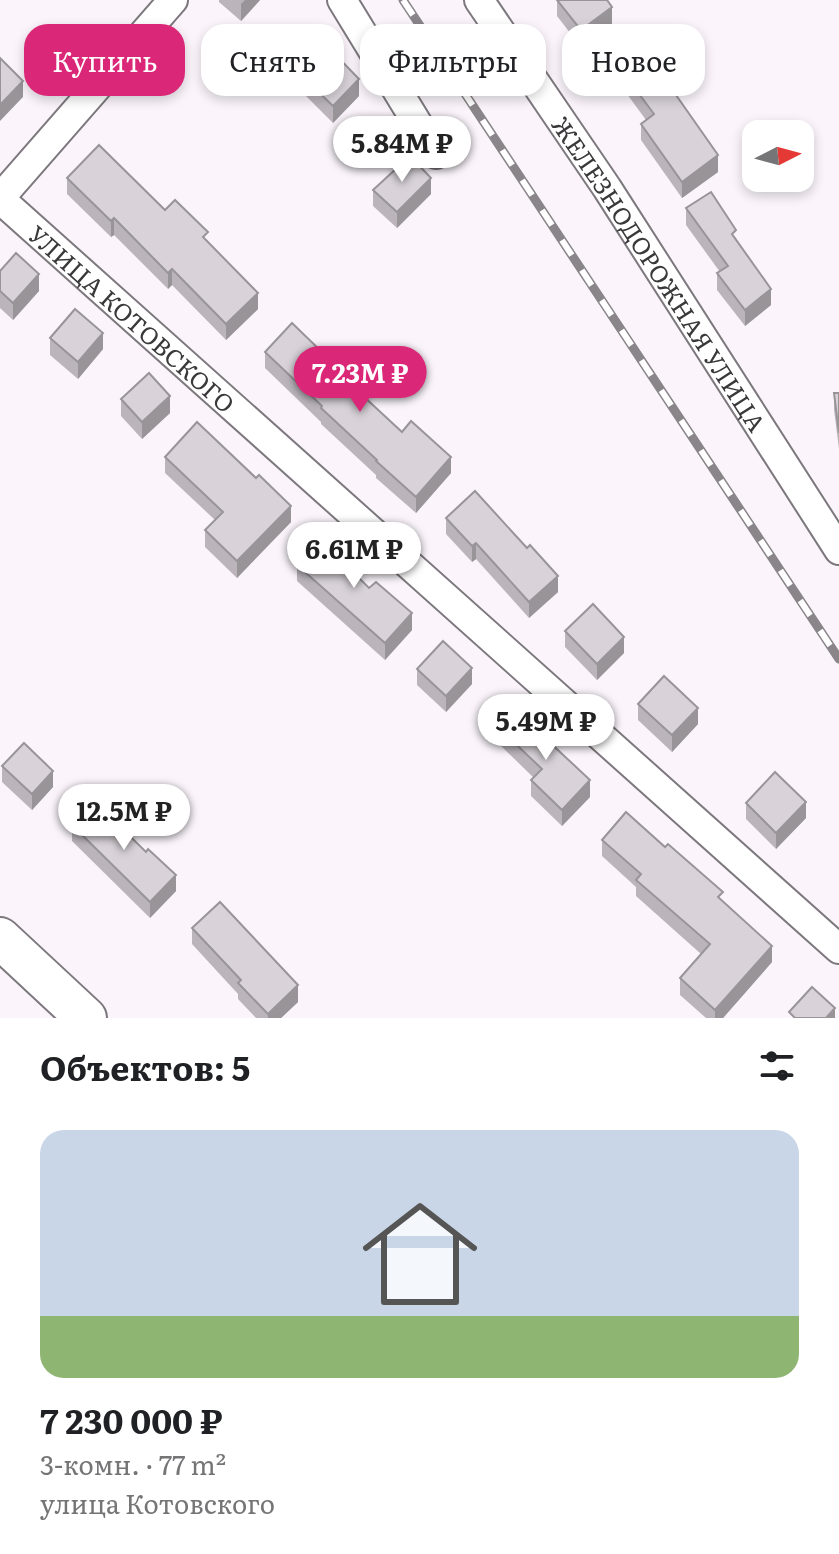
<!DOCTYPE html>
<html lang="ru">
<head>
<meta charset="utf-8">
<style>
	body { margin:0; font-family:Literata,serif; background:#f6f6f6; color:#202124; height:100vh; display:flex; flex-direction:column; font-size:30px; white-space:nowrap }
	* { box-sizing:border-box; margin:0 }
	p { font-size:26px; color:#757577 }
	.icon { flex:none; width:44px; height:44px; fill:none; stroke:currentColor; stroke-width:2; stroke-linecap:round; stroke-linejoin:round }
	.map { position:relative; height:1018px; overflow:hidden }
	.panel { display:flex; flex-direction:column; background:#fff; flex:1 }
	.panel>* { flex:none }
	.banner { position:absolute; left:24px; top:24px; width:792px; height:72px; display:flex; gap:16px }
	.needle { width:52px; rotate:84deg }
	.buttons { position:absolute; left:742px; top:120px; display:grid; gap:16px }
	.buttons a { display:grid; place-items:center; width:72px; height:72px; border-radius:16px; background:#fff; box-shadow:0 4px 12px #0003; font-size:40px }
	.price { position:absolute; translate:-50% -68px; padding:0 18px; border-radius:28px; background:#fff; color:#222; font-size:26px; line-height:52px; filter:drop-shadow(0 2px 4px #0008) }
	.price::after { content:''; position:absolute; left:50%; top:48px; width:24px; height:18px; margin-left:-12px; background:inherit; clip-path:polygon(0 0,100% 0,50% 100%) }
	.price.active { background:#db2777; color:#fff }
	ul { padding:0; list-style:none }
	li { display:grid; align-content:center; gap:16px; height:424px; padding:0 40px }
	li span { display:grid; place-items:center; height:248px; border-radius:24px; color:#555 }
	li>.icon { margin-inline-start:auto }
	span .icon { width:144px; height:144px; fill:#fffc; stroke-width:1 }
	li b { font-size:34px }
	h2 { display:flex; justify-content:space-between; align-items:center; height:96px; padding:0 40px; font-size:34px }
	.pill { padding:0 28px; border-radius:24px; background:#fff; box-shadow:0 4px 12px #0003; font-size:28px; line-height:72px }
	.pill.active { background:#db2777; color:#fff }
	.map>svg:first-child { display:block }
</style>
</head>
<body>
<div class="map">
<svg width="839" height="1018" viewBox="0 0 839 1018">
	<rect width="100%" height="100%" fill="#fbf5fb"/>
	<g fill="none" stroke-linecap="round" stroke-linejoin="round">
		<!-- street casing -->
		<g stroke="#7d787d" stroke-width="32">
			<g id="street">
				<path d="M342 0 436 154"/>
				<path id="s1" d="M479 0 607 188 839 550"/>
				<path d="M0 198 173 0"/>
				<path id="s2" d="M0 199 839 949"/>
			</g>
		</g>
		<!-- secondary casing -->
		<g stroke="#7d787d" stroke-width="44">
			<path id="secondary" d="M0 938 86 1018"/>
		</g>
		<!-- street -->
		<use href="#street" stroke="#fff" stroke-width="28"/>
		<!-- secondary -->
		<use href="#secondary" stroke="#fff" stroke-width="40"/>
		<!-- rail casing -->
		<g stroke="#898589" stroke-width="9">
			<path id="rail" d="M403 0 839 659"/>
		</g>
		<!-- rail -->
		<use href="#rail" stroke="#fff" stroke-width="6" stroke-dasharray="18" stroke-linecap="butt"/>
	</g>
	<!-- wall -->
	<g fill="#bbb5bb">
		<path d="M219 0H260L241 21 219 2Z"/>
		<path d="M557 0 612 24 581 47 557 16Z"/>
		<path d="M613 59 668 84 718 172 682 198 641 140V124L646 120 613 75Z"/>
		<path d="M304 78 359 96 333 123 304 94Z"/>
		<path d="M67 178 165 210 208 242 258 309 226 340 172 285 168 289 114 235 111 237 67 194Z"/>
		<path d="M373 190 431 194 397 228 373 206Z"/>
		<path d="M686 208 736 239 771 305 745 326 717 290V273L720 272 686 225Z"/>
		<path d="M0 271 39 291 13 320 0 308Z"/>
		<path d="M50 338 103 349 78 379 50 355Z"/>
		<path d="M265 352 324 360 402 432 451 473 416 513 376 478V475L321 424V422L265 368Z"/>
		<path d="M834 393H839V449L834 410Z"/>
		<path d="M121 399 170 413 142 439 121 416Z"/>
		<path d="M165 457 291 522 237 578 205 547V530L215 520 165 473Z"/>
		<path d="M446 518 558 592 529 618 476 559 472 562 446 534Z"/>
		<path d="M297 565 356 575 412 630 385 660 297 581Z"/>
		<path d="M565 631 624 653 597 680 565 647Z"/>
		<path d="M417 669 472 684 446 712 417 685Z"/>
		<path d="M638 704 698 724 672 752 638 720Z"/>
		<path d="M498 727 590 797 562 826 531 796V780L534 778 498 743Z"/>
		<path d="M2 766 53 787 32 810 2 782Z"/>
		<path d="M746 803 806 818 776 849 746 819Z"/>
		<path d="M72 825 176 891 150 918 72 841Z"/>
		<path d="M602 840 723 902 772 962 723 1018H706L680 995V978L701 954 636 896V887L602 856Z"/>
		<path d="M192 928 298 1002 281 1018H256L238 999V994L192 944Z"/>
	</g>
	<!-- shaded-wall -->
	<g fill="#989498">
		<path d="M245 0H260L241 21V4Z"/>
		<path d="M612 7V24L581 47V30Z"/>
		<path d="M668 71V87L662 75Z"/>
		<path d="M359 79V96L333 123V106Z"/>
		<path d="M23 81V97L0 121V105Z"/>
		<path d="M718 155V172L682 198V182Z"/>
		<path d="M431 178V194L397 228V212Z"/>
		<path d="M114 218V235L111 237V221Z"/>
		<path d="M172 269V285L168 289V273Z"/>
		<path d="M39 274V291L13 320V303Z"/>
		<path d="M771 289V305L745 326V310Z"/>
		<path d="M258 293V309L226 340V324Z"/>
		<path d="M103 333V349L78 379V362Z"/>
		<path d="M170 396V413L142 439V422Z"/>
		<path d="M451 457V473L416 513V497Z"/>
		<path d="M291 506V522L237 578V561Z"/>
		<path d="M476 543V559L472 562V546Z"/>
		<path d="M558 576V592L529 618V602Z"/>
		<path d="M412 613V630L385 660V643Z"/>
		<path d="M624 637V653L597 680V664Z"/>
		<path d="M472 668V684L446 712V696Z"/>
		<path d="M698 708V724L672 752V735Z"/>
		<path d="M53 771V787L32 810V794Z"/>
		<path d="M590 780V797L562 826V810Z"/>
		<path d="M806 802V818L776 849V833Z"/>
		<path d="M176 875V891L150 918V902Z"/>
		<path d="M772 946V962L723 1018H715V1010Z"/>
		<path d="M298 985V1002L281 1018H268V1014Z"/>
		<path d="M835 1008V1018H826Z"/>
	</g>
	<!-- building -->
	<g fill="#d9d3d9" stroke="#989498" stroke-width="2">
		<path d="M557 0H607L612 7 581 30Z"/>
		<path d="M646 37 668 71 662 75 718 155 682 182 641 124 654 114 613 59Z"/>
		<path d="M330 49 359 79 333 106 304 78Z"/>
		<path d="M0 58 23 81 0 105Z"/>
		<path d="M99 145 165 210 175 200 208 232 203 237 258 293 226 324 172 269 168 273 114 218 111 221 67 178Z"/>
		<path d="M410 156 431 178 397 212 373 190Z"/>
		<path d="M711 192 736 230 732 234 771 289 745 310 717 273 728 266 686 208Z"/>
		<path d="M16 253 39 274 13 303 0 291V271Z"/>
		<path d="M75 309 103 333 78 362 50 338Z"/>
		<path d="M292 323 324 354 321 357 402 432 411 421 451 457 416 497 376 461 377 460 321 408 322 406 265 352Z"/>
		<path d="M149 373 170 396 142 422 121 399Z"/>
		<path d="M834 393H839V433Z"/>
		<path d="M197 422 256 478 259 475 291 506 237 561 205 530 223 512 165 457Z"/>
		<path d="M475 491 527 548 530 545 558 576 529 602 476 543 472 546 446 518Z"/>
		<path d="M322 535 356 564 351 570 369 588 376 582 412 613 385 643 297 565Z"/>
		<path d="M593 604 624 637 597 664 565 631Z"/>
		<path d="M443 641 472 668 446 696 417 669Z"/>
		<path d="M664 676 698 708 672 735 638 704Z"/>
		<path d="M515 710 590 780 562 810 531 780 542 769 498 727Z"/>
		<path d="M24 743 53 771 32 794 2 766Z"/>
		<path d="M775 772 806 802 776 833 746 803Z"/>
		<path d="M95 802 146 852 148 849 176 875 150 902 72 825Z"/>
		<path d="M626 812 665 847 668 844 723 892 718 897 772 946 715 1010 680 978 710 944 636 880 641 874 602 840Z"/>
		<path d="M220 902 298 985 268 1014 238 983 241 980 192 928Z"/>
		<path d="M812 987 835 1008 826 1018H795L789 1012Z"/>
	</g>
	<g text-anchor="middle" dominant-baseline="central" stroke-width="7" stroke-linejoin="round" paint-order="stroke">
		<!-- street labels -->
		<g font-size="24" fill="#3a383a" stroke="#fff">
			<text stroke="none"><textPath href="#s1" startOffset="328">ЖЕЛЕЗНОДОРОЖНАЯ УЛИЦА</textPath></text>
			<text stroke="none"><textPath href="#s2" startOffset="178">УЛИЦА КОТОВСКОГО</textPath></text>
		</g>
	</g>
</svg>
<div class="buttons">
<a><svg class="needle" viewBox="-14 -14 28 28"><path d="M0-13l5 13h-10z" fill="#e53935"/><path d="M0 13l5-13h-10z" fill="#757577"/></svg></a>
</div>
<b class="price" style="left:402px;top:184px">5.84M ₽</b>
<b class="price active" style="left:360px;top:414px">7.23M ₽</b>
<b class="price" style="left:354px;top:590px">6.61M ₽</b>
<b class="price" style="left:546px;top:762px">5.49M ₽</b>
<b class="price" style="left:124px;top:852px">12.5M ₽</b>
<div class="banner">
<a class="pill active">Купить</a>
<a class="pill">Снять</a>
<a class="pill">Фильтры</a>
<a class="pill">Новое</a>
</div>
</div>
<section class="panel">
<h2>Объектов: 5<svg class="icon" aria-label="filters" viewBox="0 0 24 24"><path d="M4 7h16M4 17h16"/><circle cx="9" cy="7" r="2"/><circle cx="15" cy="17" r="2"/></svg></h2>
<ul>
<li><span style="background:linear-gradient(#c9d6e8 75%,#8fb573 0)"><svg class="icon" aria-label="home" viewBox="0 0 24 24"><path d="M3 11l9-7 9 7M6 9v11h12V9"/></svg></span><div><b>7 230 000 ₽</b><p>3-комн. · 77 m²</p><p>улица Котовского</p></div></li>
</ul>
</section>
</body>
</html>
